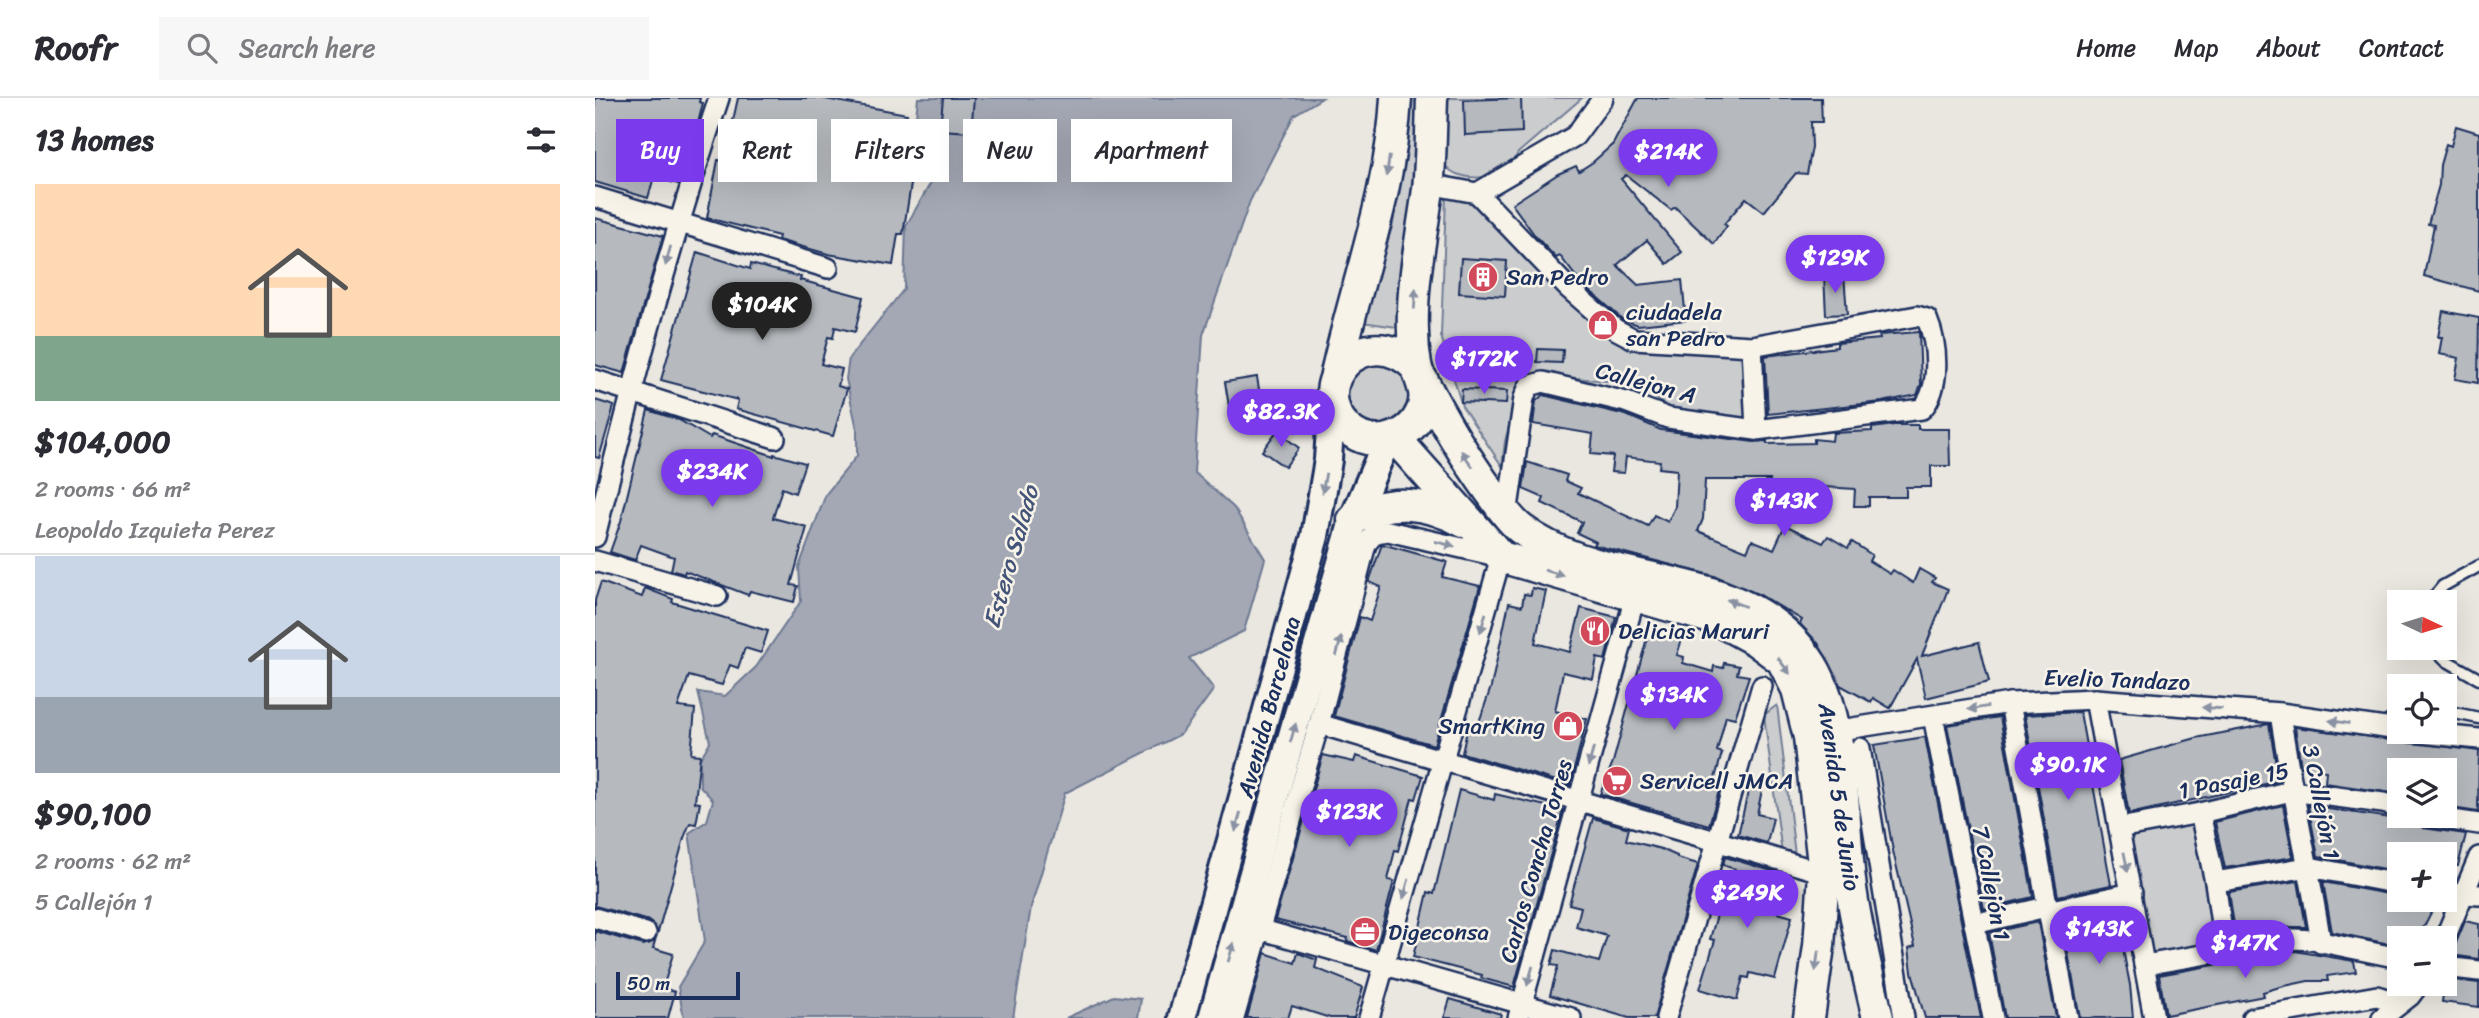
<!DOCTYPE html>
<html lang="en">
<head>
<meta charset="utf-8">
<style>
	body { margin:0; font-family:Sriracha,sans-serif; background:#f7f7f7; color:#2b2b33; height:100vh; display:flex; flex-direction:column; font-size:26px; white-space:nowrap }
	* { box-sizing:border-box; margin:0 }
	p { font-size:23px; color:#7c7c81 }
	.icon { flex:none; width:38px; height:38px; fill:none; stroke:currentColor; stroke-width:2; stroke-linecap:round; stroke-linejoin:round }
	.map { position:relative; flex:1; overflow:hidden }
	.panel { display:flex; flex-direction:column; background:#fff; width:595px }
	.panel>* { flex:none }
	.banner { position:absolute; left:21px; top:21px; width:665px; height:63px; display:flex; gap:14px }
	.needle { width:46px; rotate:94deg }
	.buttons { position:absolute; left:1792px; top:492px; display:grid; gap:14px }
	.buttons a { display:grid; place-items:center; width:70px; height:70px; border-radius:0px; background:#fff; box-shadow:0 7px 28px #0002; font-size:35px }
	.scale { position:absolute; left:21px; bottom:18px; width:124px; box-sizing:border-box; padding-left:7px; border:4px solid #1b2f5e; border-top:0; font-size:19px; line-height:24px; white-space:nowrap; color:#1b2f5e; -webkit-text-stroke:5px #f7f3e8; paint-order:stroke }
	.price { position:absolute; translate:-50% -60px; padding:0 16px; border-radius:24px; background:#7c3aed; color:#fff; font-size:23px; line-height:46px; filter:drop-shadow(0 2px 4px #0008) }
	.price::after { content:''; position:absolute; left:50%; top:42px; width:21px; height:16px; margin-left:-10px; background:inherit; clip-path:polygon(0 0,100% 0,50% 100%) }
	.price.active { background:#222; color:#fff }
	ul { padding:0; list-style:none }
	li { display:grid; align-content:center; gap:14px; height:371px; padding:0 35px }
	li+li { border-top:2px solid #e1e1e2 }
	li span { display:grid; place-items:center; height:217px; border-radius:0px; color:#555 }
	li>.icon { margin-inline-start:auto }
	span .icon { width:126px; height:126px; fill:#fffc; stroke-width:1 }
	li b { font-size:30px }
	h2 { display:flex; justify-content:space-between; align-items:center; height:84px; padding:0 35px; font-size:30px }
	.pill { padding:0 24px; border-radius:0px; background:#fff; box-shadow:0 7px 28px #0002; font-size:24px; line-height:63px }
	.pill.active { background:#7c3aed; color:#fff }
	header { display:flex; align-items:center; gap:42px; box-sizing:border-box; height:98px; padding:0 35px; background:#fff; border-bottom:2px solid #e1e1e2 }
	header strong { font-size:33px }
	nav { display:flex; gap:38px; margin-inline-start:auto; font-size:24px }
	.search { width:490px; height:63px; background:#f7f7f7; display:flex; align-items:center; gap:18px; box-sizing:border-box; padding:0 24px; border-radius:0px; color:#7c7c81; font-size:26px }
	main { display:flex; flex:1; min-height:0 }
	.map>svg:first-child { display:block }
</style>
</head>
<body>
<header>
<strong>Roofr</strong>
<div class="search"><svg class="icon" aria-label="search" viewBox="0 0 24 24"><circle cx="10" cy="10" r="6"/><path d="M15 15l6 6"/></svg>Search here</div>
<nav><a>Home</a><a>Map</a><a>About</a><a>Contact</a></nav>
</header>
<main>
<section class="panel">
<h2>13 homes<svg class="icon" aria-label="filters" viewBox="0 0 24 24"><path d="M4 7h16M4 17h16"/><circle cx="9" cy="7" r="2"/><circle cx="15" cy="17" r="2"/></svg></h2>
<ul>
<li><span style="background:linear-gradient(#ffd9b3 70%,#7fa58c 0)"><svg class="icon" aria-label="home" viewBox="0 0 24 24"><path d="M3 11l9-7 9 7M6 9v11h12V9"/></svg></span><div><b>$104,000</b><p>2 rooms · 66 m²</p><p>Leopoldo Izquieta Perez</p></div></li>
<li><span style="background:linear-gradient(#c9d6e8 65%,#9aa5b1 0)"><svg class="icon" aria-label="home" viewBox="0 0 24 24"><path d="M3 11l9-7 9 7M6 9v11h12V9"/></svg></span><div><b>$90,100</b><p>2 rooms · 62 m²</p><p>5 Callejón 1</p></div></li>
</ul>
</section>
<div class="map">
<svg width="1884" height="920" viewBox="0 0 1884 920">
	<rect width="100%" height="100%" fill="#eae7e0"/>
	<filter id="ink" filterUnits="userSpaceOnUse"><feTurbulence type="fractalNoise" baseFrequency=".0143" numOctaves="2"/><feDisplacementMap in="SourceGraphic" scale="14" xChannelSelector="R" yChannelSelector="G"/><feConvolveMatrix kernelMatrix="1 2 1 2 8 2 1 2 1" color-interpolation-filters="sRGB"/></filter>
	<g filter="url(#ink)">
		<!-- green -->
		<g fill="#cbcccd" stroke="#737e96" stroke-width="2">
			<path d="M815 0H832L806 184 802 229 767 224 798 126Z"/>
			<path d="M851 0H987L923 55C921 58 920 62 918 65 905 83 862 85 850 67Z"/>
			<path d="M851 98 880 105 967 195 1041 251 1154 255 1153 322 1079 313 1039 286 943 276 926 284 910 343 907 368 867 308 846 238Z"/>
			<path d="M781 262 810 274 818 305 805 324 783 331 762 322 751 302 754 279Z"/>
			<path d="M1182 607 1201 765 1187 756 1169 617Z"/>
			<path d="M1605 722 1627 845 1557 857 1535 735Z"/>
		</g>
		<!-- water -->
		<g fill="#a3a8b4" stroke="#6d7892" stroke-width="2">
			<path d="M323 0H727L699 17 655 103 608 237 599 374 639 410 670 461 649 533 594 560 619 591 586 636 470 695 436 809 418 920H89L83 889 110 843 94 735 112 723 118 702 105 688V661L115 644 103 594 130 598 161 569 206 503 204 469 231 396 262 358V331L251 281 254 260 309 191 311 128 339 79 303 66 317 56Z"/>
			<path d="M519 898 546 901 543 920H471Z"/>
		</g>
		<!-- building -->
		<g fill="#b6babf" stroke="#1b2f5e" stroke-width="2">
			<path d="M0 0H105L104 4 108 5 104 21 83 86 59 79 53 100 0 84Z"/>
			<path d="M143 0H225L312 16 300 71 318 74 308 136H303L298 167 233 156 183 142 184 138 112 120 123 62 129 63Z"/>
			<path d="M348 0H379L376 34 345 32Z"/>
			<path d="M926 0 927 34 870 37 869 2Z"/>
			<path d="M1043 0H1226L1227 24H1216L1217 49 1212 76 1201 75 1169 114 1151 100 1129 126 1132 128 1119 146 1080 109 1076 112 1031 77 1026 81 1087 154 1072 166 1052 142 1022 167 1043 187 1087 182 1091 222 1043 227 1027 221 985 184 965 158 961 160 941 139 917 106 963 76 981 68 984 73 998 64 1018 46Z"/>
			<path d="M1861 28 1884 35V193L1829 178 1839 127 1833 126 1844 87 1845 67 1851 46 1856 48Z"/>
			<path d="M0 120 68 138 29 275 0 267Z"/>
			<path d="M102 154 155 171 156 166 206 179 205 182 268 199 260 234 240 229 238 240 233 239 226 266 247 271 243 288 252 291 238 338 141 311 143 302 66 282Z"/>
			<path d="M866 160 912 163 910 198 864 195Z"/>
			<path d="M1249 176 1252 216 1231 217 1229 177Z"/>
			<path d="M1848 213 1884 220 1883 285 1860 281 1864 260 1844 256 1847 239H1843Z"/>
			<path d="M1324 234 1326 286 1322 297 1287 304 1173 316 1170 258 1242 249V245L1285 241 1284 237Z"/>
			<path d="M943 251 968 252 967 265 942 264Z"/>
			<path d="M662 279 667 310 635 315 630 284Z"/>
			<path d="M867 291 912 293 911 306 866 304Z"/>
			<path d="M948 297 1031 317 1066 332 1159 344 1172 343V346L1219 345V341L1237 343 1238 335 1277 333V330L1299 327H1323V331H1354L1355 368H1336V389H1311V399H1274V408H1259L1260 391 1213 388V392L1195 391 1174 388 1175 382H1110L1108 421 1103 433 1152 453 1157 442 1179 451 1190 427 1228 445 1233 438 1253 450 1257 444 1277 457 1274 463 1295 476 1298 472 1318 485 1324 471 1340 480 1337 484 1353 491 1327 558 1384 544 1394 584 1331 600 1322 561 1295 610 1278 600 1276 604 1245 587 1223 545 1205 526 1207 522 1165 497 1123 479 999 447 1001 444 982 435 987 424 947 405 949 400 928 391 932 364 972 377 970 383 986 390 983 395 1053 428 1059 417 1073 424 1080 409 1082 372 1064 370 1065 363 1031 359 1029 375 1016 374 1018 358 996 356 998 336 938 326 941 303Z"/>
			<path d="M0 302 19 308 4 360 0 359Z"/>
			<path d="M53 312 84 322 115 340 117 337 179 358V356L210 365 200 395 187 390 178 420 212 429 196 487 203 488 199 504 155 493 153 497 90 473 89 476 76 472 79 459 46 447 40 462 15 454 26 423Z"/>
			<path d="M682 333 704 350 690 369 667 353Z"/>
			<path d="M787 446 852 464 847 479 885 488 839 647 739 618 765 519 775 523 786 489 774 484Z"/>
			<path d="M6 484 47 499 50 490 78 501 77 504 173 533 166 555 150 550 143 570 135 567 127 587 94 578 83 609 100 611 96 656 105 657 100 704 105 705 101 726 95 725 89 740 63 834 54 823 0 808V502Z"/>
			<path d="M937 490 951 493 940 545 975 554 986 510 1021 519 1010 562 1002 560 998 581 968 574 960 613 992 621 975 687 867 655 873 628 882 630 896 589 914 505 927 508 929 496 936 497Z"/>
			<path d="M1055 529 1088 538 1082 557 1089 559 1088 565 1118 574 1119 568 1128 570 1129 565 1144 568 1142 576 1154 578 1140 620 1131 618 1122 653 1127 655 1119 684 1126 686 1114 727 1005 696 1018 664Z"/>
			<path d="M1485 614 1516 787 1463 798 1430 617Z"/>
			<path d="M1405 619 1438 799 1389 811 1352 627Z"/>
			<path d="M1674 626 1684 683 1534 716 1524 662 1601 640Z"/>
			<path d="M1700 629 1884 653 1883 714 1850 709V672H1804V696L1730 685 1731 673 1706 669Z"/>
			<path d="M1330 639 1367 828 1386 920H1330L1317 874 1314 850 1320 848 1298 753 1279 647Z"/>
			<path d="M728 657 759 664 761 658 828 678 821 701 817 700 803 753 800 752 793 782 799 783 781 852 752 843 753 840 680 822Z"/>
			<path d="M1155 685 1168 687 1162 716 1178 720 1172 745 1143 737Z"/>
			<path d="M864 692 899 702 900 696 968 712 919 889 886 880 887 877 818 859 833 794 839 796Z"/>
			<path d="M1688 707 1698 759 1630 770 1620 724Z"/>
			<path d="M1713 708 1802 721 1818 719 1828 730 1871 736 1863 768 1850 766V756H1804V774L1723 758Z"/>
			<path d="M998 720 1034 730 1031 742 1066 751 1082 758V760L1103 766 1059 920H1034L955 897 963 868 956 867 960 852 1004 864 1012 838 981 829 986 809 974 806Z"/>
			<path d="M1130 759 1187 776 1185 784 1191 786 1183 815 1197 819 1180 881 1155 875 1154 880 1148 879 1142 902 1105 891 1120 842 1115 841 1124 810 1128 811 1140 771 1128 767Z"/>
			<path d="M1703 783 1711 829H1696L1663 839 1641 840 1634 794Z"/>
			<path d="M1728 784 1804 798V802L1842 803 1823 840H1804V848L1737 834Z"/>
			<path d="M1520 811 1535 887 1538 920H1485L1467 822Z"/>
			<path d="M1870 823 1884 826V861L1856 857Z"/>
			<path d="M1443 824 1461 920H1410L1394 835Z"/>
			<path d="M0 833 48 847 60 843 58 850 78 856 68 890 80 894 73 920H0Z"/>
			<path d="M1700 853 1759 863 1761 874 1732 878 1733 883H1713L1685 889 1668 894 1669 898 1571 917 1564 877 1631 865 1668 863Z"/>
			<path d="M670 855 700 865 703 855 722 862 720 870 768 889 759 920H735L697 908 693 920H652Z"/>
			<path d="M1850 881 1884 885V909L1847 904Z"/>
			<path d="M855 901 906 916 905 920H849Z"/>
		</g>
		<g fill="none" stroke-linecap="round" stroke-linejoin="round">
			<!-- lane casing -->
			<g stroke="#1b2f5e" stroke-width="15">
				<g id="lane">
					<path d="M1835 504 1848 488 1884 468"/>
					<path d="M1839 550 1852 563 1884 581"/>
					<path d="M1850 613 1884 620"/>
					<path d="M1787 628 1804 616"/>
				</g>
			</g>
			<!-- street casing -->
			<g stroke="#1b2f5e" stroke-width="24">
				<g id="street">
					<path d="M833 86 882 95 980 38 1008 0"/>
					<path d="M882 95 972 189 1020 231 1039 241 1157 248 1322 218 1332 221C1343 247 1346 290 1327 311L1161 332 1073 320 1031 304 948 284 934 288 929 300 912 417"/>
					<path d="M0 99 233 170"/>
					<path d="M1157 248 1161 332"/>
					<path d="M0 282 180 340"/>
					<path d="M0 439C36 291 75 145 124 0"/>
					<path d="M0 463 122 498"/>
					<path d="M1500 601 1559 920"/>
					<path d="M1415 605 1473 920"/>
					<path d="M1685 615C1696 692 1714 767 1726 845"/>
					<path d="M1338 618 1398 920"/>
					<path d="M724 626 1229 775"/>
					<path d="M1239 633 1415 605 1500 601 1685 615 1804 632"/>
					<path d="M1816 634 1884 641"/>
					<path d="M1265 650 1309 920"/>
					<path d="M1605 715 1620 784 1630 853"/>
					<path d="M1830 718 1884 726"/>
					<path d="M1524 730 1605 715 1696 693 1788 705 1804 709"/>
					<path d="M1620 784 1714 769 1804 786"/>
					<path d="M1850 794 1884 797"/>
					<path d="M1452 813 1537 795"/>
					<path d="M0 820 51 835"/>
					<path d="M1379 826 1451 809"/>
					<path d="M664 831 976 920"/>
					<path d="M1850 840 1884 759"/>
					<path d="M1549 867 1630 853 1665 851 1699 841 1717 842 1804 860"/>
					<path d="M1850 869 1884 873"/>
					<path d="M639 920 724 626 771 446 780 435 793 433 906 459 774 920"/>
					<path d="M923 920 1040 499"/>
					<path d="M1071 920 1167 588"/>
					<path d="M1657 920 1782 898 1804 905"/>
					<path d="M1787 920 1815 898 1824 886"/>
				</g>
			</g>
			<!-- secondary casing -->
			<g stroke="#1b2f5e" stroke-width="32">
				<g id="secondary">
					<path d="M587 920 720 438 733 362 737 298"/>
					<path d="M617 920 758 422 792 342"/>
				</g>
			</g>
			<!-- primary casing -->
			<g stroke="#1b2f5e" stroke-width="35">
				<g id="primary">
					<path d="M821 269C769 218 707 289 753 331 777 353 816 341 827 312 834 293 824 283 821 266 819 256 818 244 818 234 816 187 827 137 833 91 836 61 836 30 837 0"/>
					<path d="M741 276C761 184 796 96 801 0"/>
					<path d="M827 281C848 322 869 358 896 395 905 407 914 422 926 431 1011 496 1151 464 1217 567 1251 622 1247 726 1256 790 1262 834 1273 877 1283 920"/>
					<path d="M800 340 906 459 1123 522 1160 542 1187 562 1202 591 1214 639 1229 775 1224 848 1214 920"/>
					<path d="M758 422C792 398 834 405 869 424"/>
				</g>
			</g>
			<!-- lane -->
			<use href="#lane" stroke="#f7f3e8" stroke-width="10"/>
			<!-- street -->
			<use href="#street" stroke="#f7f3e8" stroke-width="19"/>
			<!-- secondary -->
			<use href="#secondary" stroke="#f7f3e8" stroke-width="26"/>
			<!-- primary -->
			<use href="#primary" stroke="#f7f3e8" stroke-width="30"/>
		</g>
		<!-- one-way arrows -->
		<defs><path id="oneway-solid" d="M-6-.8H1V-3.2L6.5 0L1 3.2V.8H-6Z" transform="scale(1.75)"/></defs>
		<g fill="#8991a3">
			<use href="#oneway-solid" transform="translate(793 68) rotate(98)"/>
			<use href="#oneway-solid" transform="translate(73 158) rotate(105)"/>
			<use href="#oneway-solid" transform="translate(820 201) rotate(-86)"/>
			<use href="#oneway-solid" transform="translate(872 361) rotate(-125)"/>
			<use href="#oneway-solid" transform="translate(729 385) rotate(100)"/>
			<use href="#oneway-solid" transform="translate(850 446) rotate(14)"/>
			<use href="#oneway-solid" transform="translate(959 475) rotate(17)"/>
			<use href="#oneway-solid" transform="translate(1141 505) rotate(-159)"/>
			<use href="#oneway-solid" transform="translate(888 525) rotate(106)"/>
			<use href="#oneway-solid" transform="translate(744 548) rotate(-75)"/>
			<use href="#oneway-solid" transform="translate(1189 568) rotate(53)"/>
			<use href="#oneway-solid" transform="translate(1383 610) rotate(171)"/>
			<use href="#oneway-solid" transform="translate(1617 610) rotate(-176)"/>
			<use href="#oneway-solid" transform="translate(1744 624) rotate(-171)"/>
			<use href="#oneway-solid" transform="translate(698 635) rotate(-74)"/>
			<use href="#oneway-solid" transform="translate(996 659) rotate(106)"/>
			<use href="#oneway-solid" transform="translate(643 724) rotate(105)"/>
			<use href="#oneway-solid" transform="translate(1531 764) rotate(78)"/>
			<use href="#oneway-solid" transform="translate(811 791) rotate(106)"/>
			<use href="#oneway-solid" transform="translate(636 854) rotate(-74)"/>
			<use href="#oneway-solid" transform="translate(1222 863) rotate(98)"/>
			<use href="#oneway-solid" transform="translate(935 878) rotate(106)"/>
		</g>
	</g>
	<!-- icons -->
	<defs>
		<g id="building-disc" transform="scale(1.575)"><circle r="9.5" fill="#d1495b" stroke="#f7f3e8"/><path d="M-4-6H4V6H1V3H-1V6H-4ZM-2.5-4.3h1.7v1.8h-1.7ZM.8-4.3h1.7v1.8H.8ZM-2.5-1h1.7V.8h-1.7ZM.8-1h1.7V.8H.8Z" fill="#fff"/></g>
		<g id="shop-disc" transform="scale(1.575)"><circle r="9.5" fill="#d1495b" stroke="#f7f3e8"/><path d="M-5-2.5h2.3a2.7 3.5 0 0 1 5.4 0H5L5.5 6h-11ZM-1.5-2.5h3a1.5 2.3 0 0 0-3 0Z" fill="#fff"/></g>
		<g id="restaurant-disc" transform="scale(1.575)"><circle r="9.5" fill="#d1495b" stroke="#f7f3e8"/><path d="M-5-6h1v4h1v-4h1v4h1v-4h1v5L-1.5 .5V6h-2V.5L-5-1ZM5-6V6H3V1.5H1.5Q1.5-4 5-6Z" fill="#fff"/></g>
		<g id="supermarket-disc" transform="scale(1.575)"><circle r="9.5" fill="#d1495b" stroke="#f7f3e8"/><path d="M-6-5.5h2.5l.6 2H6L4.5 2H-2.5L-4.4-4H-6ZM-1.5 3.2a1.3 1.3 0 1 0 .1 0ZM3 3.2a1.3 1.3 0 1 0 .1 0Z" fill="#fff"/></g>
		<g id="office-disc" transform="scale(1.575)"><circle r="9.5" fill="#d1495b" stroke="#f7f3e8"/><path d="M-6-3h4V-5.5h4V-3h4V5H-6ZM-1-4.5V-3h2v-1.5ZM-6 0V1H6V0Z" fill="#fff"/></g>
	</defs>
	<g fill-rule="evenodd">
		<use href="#building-disc" x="888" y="179"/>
		<use href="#shop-disc" x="1008" y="227"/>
		<use href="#restaurant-disc" x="1000" y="533"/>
		<use href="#shop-disc" x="973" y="628"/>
		<use href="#supermarket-disc" x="1022" y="683"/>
		<use href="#office-disc" x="770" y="834"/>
	</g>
	<g text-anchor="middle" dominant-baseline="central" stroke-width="5" stroke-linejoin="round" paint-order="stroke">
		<!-- poi labels -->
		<g font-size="23" fill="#1b2f5e" stroke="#f7f3e8" text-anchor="start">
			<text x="911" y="179">San Pedro</text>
			<text x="1031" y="214">ciudadela<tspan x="1031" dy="26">san Pedro</tspan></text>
			<text x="1023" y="533">Delicias Maruri</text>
			<text x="950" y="628" text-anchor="end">SmartKing</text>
			<text x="1045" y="683">Servicell JMCA</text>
			<text x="793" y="834">Digeconsa</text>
		</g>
		<!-- street labels -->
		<g font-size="23" fill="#1b2f5e" stroke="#f7f3e8">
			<text transform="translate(1051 285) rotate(15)">Callejon A</text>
			<text transform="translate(1522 582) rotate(2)">Evelio Tandazo</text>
			<text transform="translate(674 609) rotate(-75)">Avenida Barcelona</text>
			<text transform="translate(1639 683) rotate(-11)">1 Pasaje 15</text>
			<text transform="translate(1244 699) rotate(82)">Avenida 5 de Junio</text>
			<text transform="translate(1726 704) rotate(79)">3 Callejón 1</text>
			<text transform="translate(941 763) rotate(-74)">Carlos Concha Torres</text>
			<text transform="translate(1396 785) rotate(79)">7 Callejón 1</text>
		</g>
		<!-- water labels -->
		<g font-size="24" font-style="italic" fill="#445378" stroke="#f7f3e8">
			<text transform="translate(416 459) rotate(-74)">Estero Salado</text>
		</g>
	</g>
</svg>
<div class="buttons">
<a><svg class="needle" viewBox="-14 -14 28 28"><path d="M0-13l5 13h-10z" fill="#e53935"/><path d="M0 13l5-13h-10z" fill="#7c7c81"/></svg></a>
<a><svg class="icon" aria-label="locate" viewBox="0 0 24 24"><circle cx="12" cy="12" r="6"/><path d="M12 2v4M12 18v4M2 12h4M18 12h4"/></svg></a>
<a><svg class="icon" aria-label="layers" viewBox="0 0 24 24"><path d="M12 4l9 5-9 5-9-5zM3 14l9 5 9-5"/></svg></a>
<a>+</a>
<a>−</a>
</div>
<div class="scale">50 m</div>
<b class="price" style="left:1073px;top:91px">$214K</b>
<b class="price" style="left:1240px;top:197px">$129K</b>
<b class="price active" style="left:167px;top:244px">$104K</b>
<b class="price" style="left:889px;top:298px">$172K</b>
<b class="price" style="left:686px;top:351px">$82.3K</b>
<b class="price" style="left:117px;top:411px">$234K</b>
<b class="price" style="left:1189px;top:440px">$143K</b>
<b class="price" style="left:1079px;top:634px">$134K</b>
<b class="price" style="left:1473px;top:704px">$90.1K</b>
<b class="price" style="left:754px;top:751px">$123K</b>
<b class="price" style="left:1152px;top:832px">$249K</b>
<b class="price" style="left:1504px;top:868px">$143K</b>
<b class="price" style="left:1650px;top:882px">$147K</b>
<div class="banner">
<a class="pill active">Buy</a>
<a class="pill">Rent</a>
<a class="pill">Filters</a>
<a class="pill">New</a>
<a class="pill">Apartment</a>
</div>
</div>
</main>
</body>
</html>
